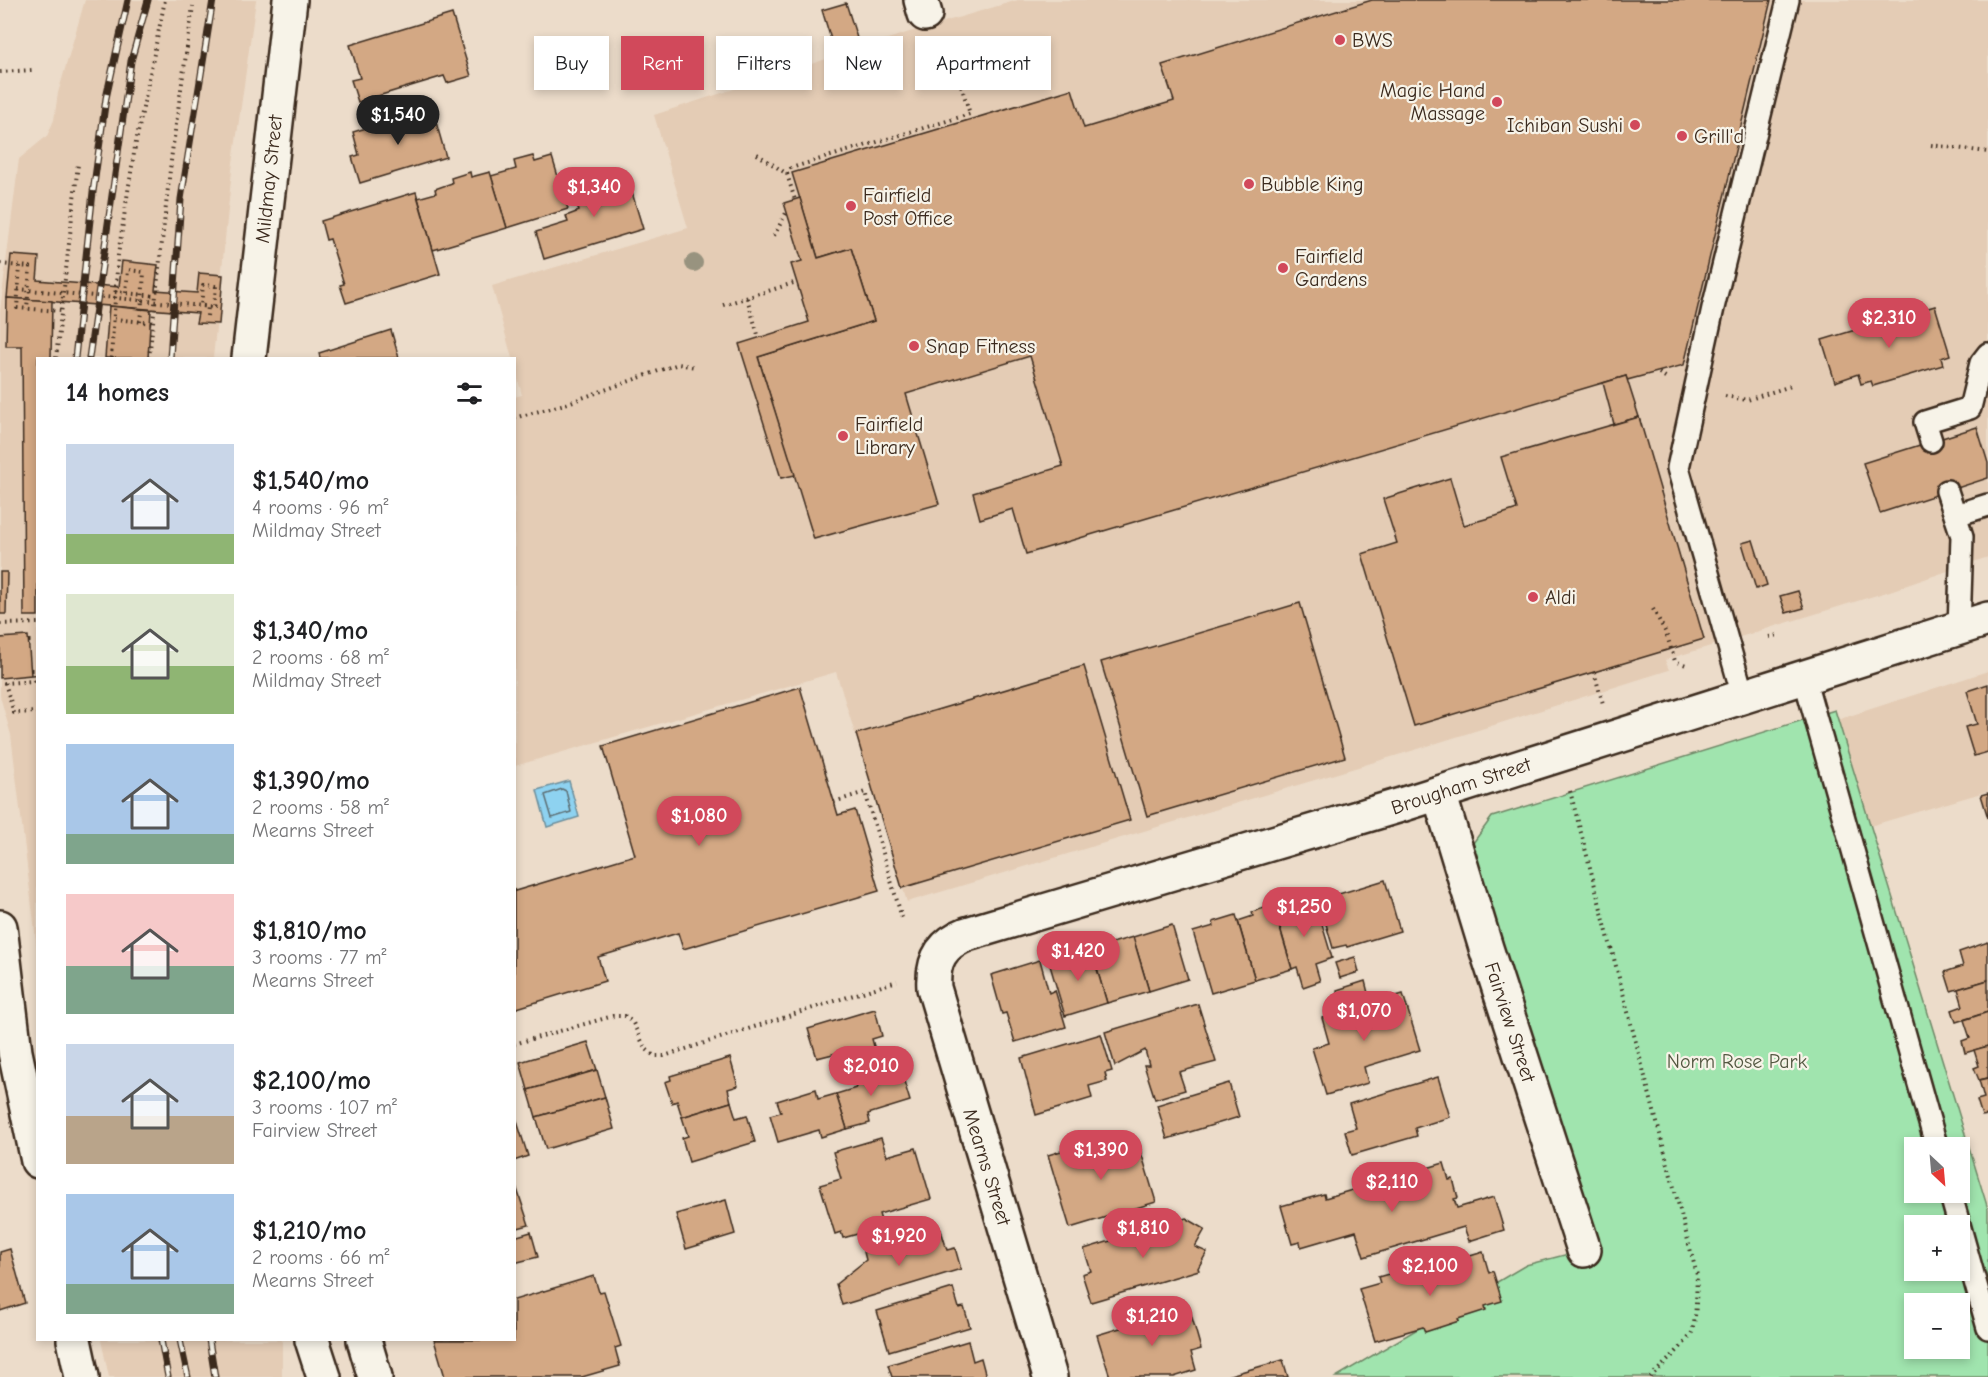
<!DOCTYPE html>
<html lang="en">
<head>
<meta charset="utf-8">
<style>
	body { margin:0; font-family:"Comic Neue",sans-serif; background:#f2f2f2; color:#202124; height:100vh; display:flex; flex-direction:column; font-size:22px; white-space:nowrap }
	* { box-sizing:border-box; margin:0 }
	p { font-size:20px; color:#757577 }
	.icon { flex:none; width:33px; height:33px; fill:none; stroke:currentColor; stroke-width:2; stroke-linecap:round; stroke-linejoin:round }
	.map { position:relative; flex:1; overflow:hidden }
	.panel { position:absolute; left:36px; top:357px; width:480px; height:984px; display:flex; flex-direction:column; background:#fff; border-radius:0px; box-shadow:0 3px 9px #0003 }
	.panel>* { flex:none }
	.top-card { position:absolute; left:534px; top:36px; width:570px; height:54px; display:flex; gap:12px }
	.needle { width:39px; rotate:154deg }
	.fabs { position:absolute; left:1904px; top:1137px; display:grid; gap:12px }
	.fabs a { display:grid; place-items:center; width:66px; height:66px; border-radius:0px; background:#fff; box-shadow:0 3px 9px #0003; font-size:30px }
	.price { position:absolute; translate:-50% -51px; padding:0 14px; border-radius:21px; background:#d1495b; color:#fff; font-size:20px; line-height:39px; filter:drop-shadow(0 2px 3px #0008) }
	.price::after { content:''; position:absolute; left:50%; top:36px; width:18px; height:14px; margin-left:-9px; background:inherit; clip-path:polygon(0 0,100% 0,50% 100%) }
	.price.current { background:#222; color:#fff }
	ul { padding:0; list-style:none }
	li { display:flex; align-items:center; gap:18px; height:150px; padding:0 30px }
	li span { display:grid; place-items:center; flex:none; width:168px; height:120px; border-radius:0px; color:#555 }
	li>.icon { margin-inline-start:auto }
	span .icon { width:72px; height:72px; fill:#fffc; stroke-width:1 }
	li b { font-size:26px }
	h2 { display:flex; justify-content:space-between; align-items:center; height:72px; padding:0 30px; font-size:26px }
	.pill { padding:0 21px; border-radius:0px; background:#fff; box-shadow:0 3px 9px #0003; font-size:21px; line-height:54px }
	.pill.current { background:#d1495b; color:#fff }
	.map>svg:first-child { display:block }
</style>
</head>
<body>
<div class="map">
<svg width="1988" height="1377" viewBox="0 0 1988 1377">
	<rect width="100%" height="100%" fill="#ecdcca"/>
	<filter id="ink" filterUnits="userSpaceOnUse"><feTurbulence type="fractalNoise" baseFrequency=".0167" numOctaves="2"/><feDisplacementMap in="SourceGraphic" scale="12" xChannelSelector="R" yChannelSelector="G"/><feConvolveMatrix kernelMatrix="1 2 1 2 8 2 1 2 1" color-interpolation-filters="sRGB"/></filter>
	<g filter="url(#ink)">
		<!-- built -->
		<g fill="#e4ccb5">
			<path d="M85 0H256L232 170 213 358H38L37 948 11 735 0 696V311L19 159 47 136 54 120 58 93Z"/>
			<path d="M1018 0H1988V557L1890 591 1665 660 1669 670 1418 749 907 902 836 672 515 766 514 397 522 395 515 368 514 358H512L492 286 688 228 654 115 903 34Z"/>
			<path d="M1988 671V791L1870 826 1837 720Z"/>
			<path d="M101 1340H282V1377H109Z"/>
		</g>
		<!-- green -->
		<path fill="#a0e4ae" stroke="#6e8766" stroke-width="1.5" fill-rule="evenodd" d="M1835 710 1988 1209V1377H1336L1526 1265 1584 1250 1473 843 1492 817ZM1914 1148H1959V1192H1914ZM1914 1226H1959V1270H1914ZM1914 1304H1959V1348H1914Z"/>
		<!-- water -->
		<path fill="#8ed2f0" stroke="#6d8f9c" stroke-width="1.5" d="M569 781 579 817 547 827 537 790Z"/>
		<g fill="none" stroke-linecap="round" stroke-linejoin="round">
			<!-- shore -->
			<path stroke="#5c6d72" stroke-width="1.5" d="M562 789 566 791 571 812 552 818 545 795Z"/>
		</g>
		<!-- building -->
		<g fill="#d3a884" stroke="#3b2a1e" stroke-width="1.5">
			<path d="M1372 0H1771L1684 365 1627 380 1626 376 1026 554 1013 509 980 519 973 493 1063 466 1030 356 906 394 939 504 814 539 758 357 874 321 851 248 818 258 792 173 1072 89 1084 128 1174 101 1162 65Z"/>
			<path d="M846 3 857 38 833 46 822 10Z"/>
			<path d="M452 14 471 76 447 83 444 76 358 102 351 80 360 78 350 45Z"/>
			<path d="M432 108 446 157 360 183 352 157 359 155 353 132Z"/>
			<path d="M533 156 535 162 552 157 568 209 507 228 491 176 516 169 514 161Z"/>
			<path d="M470 172 471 177 490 172 507 228 433 250 418 198 436 193 435 189 452 183 451 178Z"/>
			<path d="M607 175 609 181 627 176 643 229 544 259 536 232 568 222 566 216 579 211 573 192 592 186 589 180Z"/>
			<path d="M416 192 440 274 346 303 340 285 344 284 330 239 326 240 321 221Z"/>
			<path d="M800 198 818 258 851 248 874 321 758 357 795 475 781 478 739 344 809 322 791 264 802 261 784 203Z"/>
			<path d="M11 255 39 257 37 280 119 287 122 261 158 265 155 290 197 293 199 273 223 275 219 324 196 323 198 313 7 298Z"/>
			<path d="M7 298 52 301 51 358H38V616H24L22 346H6Z"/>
			<path d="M109 306 151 310 148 358H105Z"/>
			<path d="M1935 306 1950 355 1941 358 1943 365 1873 386 1871 381 1861 384 1858 374 1835 382 1822 340Z"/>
			<path d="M391 330 399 358H320L319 353Z"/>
			<path d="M1626 376 1639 417 1614 424 1603 383Z"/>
			<path d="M1639 417 1704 639 1414 726 1362 554 1397 543 1383 499 1450 478 1464 525 1496 516 1517 509 1501 457Z"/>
			<path d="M1977 427 1988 463V478L1880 513 1863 463Z"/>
			<path d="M1753 540 1767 585 1756 589 1742 543Z"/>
			<path d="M0 572H7L6 614H0Z"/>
			<path d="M1798 591 1804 608 1786 613 1780 596Z"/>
			<path d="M1300 603 1345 757 1147 816 1101 662Z"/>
			<path d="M28 636 31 675 0 678V638Z"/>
			<path d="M1084 666 1130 820 902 888 856 734Z"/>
			<path d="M1988 684V752L1974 756 1965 727 1977 724 1967 691Z"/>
			<path d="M800 687 838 815 855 810 879 891 683 949 678 933 598 957 605 981 514 1009V889L515 891 635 855 603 746Z"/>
			<path d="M1988 793V818L1981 795Z"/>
			<path d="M1385 880 1400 931 1347 947 1346 945 1333 948 1319 900Z"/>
			<path d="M1313 894 1332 958 1315 964 1320 981 1303 987 1297 967 1292 969 1275 910 1293 905 1291 900Z"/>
			<path d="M1273 905 1292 969 1255 980 1238 921 1253 916 1252 912Z"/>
			<path d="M1236 915 1255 980 1211 993 1193 932 1214 926 1213 922Z"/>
			<path d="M1172 925 1188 979 1149 991 1133 937Z"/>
			<path d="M1133 937 1149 991 1107 1003 1091 949Z"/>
			<path d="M1988 942V980L1951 991 1945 972 1963 966 1959 952Z"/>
			<path d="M1091 949 1107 1003 1065 1016 1049 962Z"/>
			<path d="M1355 957 1359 972 1340 978 1335 963Z"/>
			<path d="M1040 960 1049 993 1055 990 1066 1027 1015 1042 1006 1013 1002 1014 991 975Z"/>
			<path d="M1988 980V1012L1956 1022 1952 1010 1963 1006 1958 989Z"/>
			<path d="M1365 981 1369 997 1342 1006 1337 990Z"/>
			<path d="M1403 994 1420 1050 1364 1067 1368 1083 1326 1095 1312 1048 1329 1043 1322 1018Z"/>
			<path d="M1198 1004 1216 1062 1179 1072 1185 1090 1155 1099 1144 1065H1149L1145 1050 1115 1066 1105 1032Z"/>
			<path d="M875 1009 882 1036 872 1039 875 1050 840 1061 837 1053 817 1058 808 1029Z"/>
			<path d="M1988 1012V1046L1965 1053 1962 1041 1970 1038 1964 1020Z"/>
			<path d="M1101 1034 1112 1071 1105 1073 1107 1081 1089 1086 1092 1098 1036 1115 1021 1058Z"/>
			<path d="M588 1042 597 1070 528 1090 520 1062Z"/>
			<path d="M1988 1046V1078L1979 1080 1974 1068 1979 1066 1974 1050Z"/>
			<path d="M730 1058 738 1086 728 1089 731 1102 682 1117 677 1101 672 1103 665 1082 671 1080 670 1076Z"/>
			<path d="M888 1068 892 1081 903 1078 910 1101 868 1114 870 1123 847 1129 836 1094 856 1088 853 1079Z"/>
			<path d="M597 1070 605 1097 536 1117 528 1090Z"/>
			<path d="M1438 1077 1450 1117 1415 1128 1417 1136 1352 1155 1345 1131 1356 1128 1349 1104Z"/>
			<path d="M1988 1078V1115L1982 1116 1977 1100 1984 1098 1979 1080Z"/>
			<path d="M1229 1083 1239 1117 1167 1139 1157 1105Z"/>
			<path d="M816 1089 818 1099 836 1094 847 1129 821 1137 819 1130 778 1142 770 1115 781 1112 777 1101Z"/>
			<path d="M605 1097 614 1129 546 1149 536 1117Z"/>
			<path d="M731 1102 736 1118 747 1115 755 1142 689 1162 682 1138 688 1136 682 1117Z"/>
			<path d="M514 1112 528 1156 514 1161Z"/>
			<path d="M1107 1137 1110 1150 1138 1142 1156 1202 1070 1228 1048 1155Z"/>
			<path d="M881 1138 887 1156 916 1148 931 1199 879 1214 883 1227 843 1238 841 1232 835 1234 820 1185 841 1179 833 1152Z"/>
			<path d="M1444 1163 1449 1180 1453 1179 1458 1198 1454 1199 1457 1208 1494 1197 1504 1230 1469 1241 1464 1227 1364 1257 1356 1231 1301 1247 1300 1242 1292 1244 1281 1206 1324 1194 1325 1198Z"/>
			<path d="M514 1180 529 1225 514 1229Z"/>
			<path d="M726 1200 735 1234 686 1249 676 1214Z"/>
			<path d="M1186 1218 1205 1229 1195 1247 1207 1252 1198 1268 1199 1270 1091 1302 1082 1274 1091 1271 1084 1249Z"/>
			<path d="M941 1230 947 1250 955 1248 961 1269 842 1305 836 1284 866 1260 864 1252Z"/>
			<path d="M531 1232 538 1257 514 1263V1237Z"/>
			<path d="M10 1249 25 1303 0 1311V1252Z"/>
			<path d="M1483 1252 1489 1273 1493 1271 1502 1301 1485 1306 1486 1310 1458 1319 1459 1321 1425 1332 1423 1327 1375 1341 1359 1289 1380 1283 1378 1277 1410 1268 1412 1274Z"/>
			<path d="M594 1276 599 1292 604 1291 621 1346 615 1348 620 1366 582 1377H445L434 1340H514V1300Z"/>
			<path d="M953 1288 959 1308 964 1307 970 1327 889 1351 877 1311Z"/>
			<path d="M1189 1307 1201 1349 1191 1352 1196 1370 1174 1377H1110L1097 1335Z"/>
			<path d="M968 1341 973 1361 981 1358 986 1377H892L888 1365Z"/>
			<path d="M1283 1360 1288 1377H1223Z"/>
		</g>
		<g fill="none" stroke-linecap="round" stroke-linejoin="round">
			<!-- service casing -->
			<g stroke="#3b2a1e" stroke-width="26">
				<g id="service">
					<path d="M1931 441 1925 422 1970 408 1981 363 1988 354"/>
					<path d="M1947 491 1962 536 1959 629"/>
					<path d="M1956 515 1988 505"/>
					<path d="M1804 677 1937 1148"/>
					<path d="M1743 696 1678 468 1713 308 1788 0"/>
					<path d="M1950 1192 1988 1328"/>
				</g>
			</g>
			<!-- minor casing -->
			<g stroke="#3b2a1e" stroke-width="38">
				<g id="minor">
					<path d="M921 0 925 14"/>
					<path d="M249 358 290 0"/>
					<path d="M1439 793 1486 948 1584 1250"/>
					<path d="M0 927 15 1052 38 1161"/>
					<path d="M74 1340 82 1377"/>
					<path d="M312 1340 324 1377"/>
					<path d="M364 1340 375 1377"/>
					<path d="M1050 1377 934 988C932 961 941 944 967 934L1401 805 1988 619"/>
				</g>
			</g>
			<!-- path -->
			<g stroke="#3b2a1e" stroke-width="4" stroke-dasharray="1.5 4.5" stroke-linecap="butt">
				<path d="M0 72 33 70"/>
				<path d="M1931 145 1988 152"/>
				<path d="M757 154 787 174 795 200"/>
				<path d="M787 174 791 168 970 114 947 40"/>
				<path d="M774 236 786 213"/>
				<path d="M0 264 30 267 27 309"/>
				<path d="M20 266 17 308 61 311"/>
				<path d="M216 286 203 285 201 306 218 307"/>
				<path d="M115 292 156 296"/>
				<path d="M126 293 128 270 144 272"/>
				<path d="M747 298 759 338"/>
				<path d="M723 305 797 282"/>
				<path d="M207 316 208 306"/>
				<path d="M114 319 153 323"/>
				<path d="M140 322 142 301"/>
				<path d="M56 358 78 164"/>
				<path d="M111 358 118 255 135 147 165 0"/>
				<path d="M149 358 172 152 193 6"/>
				<path d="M1659 373 1667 378"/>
				<path d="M1725 396 1747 400 1794 385"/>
				<path d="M514 418 565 404 678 364 695 367"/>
				<path d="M1653 609 1666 633 1675 661 1689 666"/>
				<path d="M0 624 38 623"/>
				<path d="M1769 637 1779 635"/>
				<path d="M29 641H34"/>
				<path d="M31 670H33L34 681 5 683 14 713 38 712"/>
				<path d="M1594 672 1603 704"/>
				<path d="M1570 791 1697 1275C1696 1294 1697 1314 1692 1332 1689 1341 1658 1370 1650 1377"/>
				<path d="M834 802 865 792 902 918"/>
				<path d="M514 1044 613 1016H625L633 1023 645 1048 654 1056H664L897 981"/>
			</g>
			<!-- service -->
			<use href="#service" stroke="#f7f3e8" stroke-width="21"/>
			<!-- minor -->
			<use href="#minor" stroke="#f7f3e8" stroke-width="33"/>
			<!-- rail casing -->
			<g stroke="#3b2a1e" stroke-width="7">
				<g id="rail">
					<path d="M75 358 93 192 106 98 128 0"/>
					<path d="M89 358 131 61 148 0"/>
					<path d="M170 358 181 199 213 0"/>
					<path d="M161 1340 168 1377"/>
					<path d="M180 1340 188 1377"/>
					<path d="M209 1340 215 1377"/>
				</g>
			</g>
			<!-- rail -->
			<use href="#rail" stroke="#f7f3e8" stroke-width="4.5" stroke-dasharray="14" stroke-linecap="butt"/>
			<!-- path-bridge -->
			<g stroke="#3b2a1e" stroke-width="4" stroke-dasharray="1.5 4.5" stroke-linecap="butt">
				<path d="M18 289 214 307 216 286"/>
				<path d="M142 301 144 272"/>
			</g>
		</g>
		<!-- trees -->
		<circle fill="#98937f" cx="694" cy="263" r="9"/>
	</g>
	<!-- markers -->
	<g fill="#d1495b" stroke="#f7f3e8" stroke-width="2">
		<circle cx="1340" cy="40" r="6"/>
		<circle cx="1497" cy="102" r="6"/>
		<circle cx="1635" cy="125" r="6"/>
		<circle cx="1682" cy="136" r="6"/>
		<circle cx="1249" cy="184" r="6"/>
		<circle cx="851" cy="206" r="6"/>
		<circle cx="1283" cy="268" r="6"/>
		<circle cx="914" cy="346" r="6"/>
		<circle cx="843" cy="436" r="6"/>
		<circle cx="1533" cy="597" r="6"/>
	</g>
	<g text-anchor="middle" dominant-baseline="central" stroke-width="4.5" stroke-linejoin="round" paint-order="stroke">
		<!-- poi labels -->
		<g font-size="20" fill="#3b2a1e" stroke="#f7f3e8" text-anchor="start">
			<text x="1352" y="40">BWS</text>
			<text x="1485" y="90" text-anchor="end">Magic Hand<tspan x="1485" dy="23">Massage</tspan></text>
			<text x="1623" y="125" text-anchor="end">Ichiban Sushi</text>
			<text x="1694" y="136">Grill'd</text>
			<text x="1261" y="184">Bubble King</text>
			<text x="863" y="195">Fairfield<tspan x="863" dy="23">Post Office</tspan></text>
			<text x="1295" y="256">Fairfield<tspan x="1295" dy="23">Gardens</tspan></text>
			<text x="926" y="346">Snap Fitness</text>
			<text x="855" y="424">Fairfield<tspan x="855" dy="23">Library</tspan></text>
			<text x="1545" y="597">Aldi</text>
		</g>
		<!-- street labels -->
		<g font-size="20" fill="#3b2a1e" stroke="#f7f3e8">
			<text transform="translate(269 179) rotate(-84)">Mildmay Street</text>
			<text transform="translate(1461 786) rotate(-18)">Brougham Street</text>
			<text transform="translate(1510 1022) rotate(72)">Fairview Street</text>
			<text transform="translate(987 1167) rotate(73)">Mearns Street</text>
		</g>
		<!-- park labels -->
		<g font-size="20" fill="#545842" stroke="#f7f3e8">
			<text x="1737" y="1061">Norm Rose Park</text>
		</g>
	</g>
</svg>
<div class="fabs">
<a><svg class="needle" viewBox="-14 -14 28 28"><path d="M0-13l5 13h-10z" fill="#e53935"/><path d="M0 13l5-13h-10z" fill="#757577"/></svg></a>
<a>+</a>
<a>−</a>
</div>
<b class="price current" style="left:398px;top:146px">$1,540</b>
<b class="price" style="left:594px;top:218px">$1,340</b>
<b class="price" style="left:1889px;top:349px">$2,310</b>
<b class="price" style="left:699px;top:847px">$1,080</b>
<b class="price" style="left:1304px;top:938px">$1,250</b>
<b class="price" style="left:1078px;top:982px">$1,420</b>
<b class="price" style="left:1364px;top:1042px">$1,070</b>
<b class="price" style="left:871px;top:1097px">$2,010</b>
<b class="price" style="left:1101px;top:1181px">$1,390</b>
<b class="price" style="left:1392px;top:1213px">$2,110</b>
<b class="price" style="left:1143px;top:1259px">$1,810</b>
<b class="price" style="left:899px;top:1267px">$1,920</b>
<b class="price" style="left:1430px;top:1297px">$2,100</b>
<b class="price" style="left:1152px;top:1347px">$1,210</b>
<div class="top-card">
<a class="pill">Buy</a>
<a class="pill current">Rent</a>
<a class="pill">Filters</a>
<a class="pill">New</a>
<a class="pill">Apartment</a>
</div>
<section class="panel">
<h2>14 homes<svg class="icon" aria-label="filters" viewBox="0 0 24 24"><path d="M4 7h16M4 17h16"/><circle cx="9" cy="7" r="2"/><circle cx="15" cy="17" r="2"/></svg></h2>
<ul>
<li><span style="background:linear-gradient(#c9d6e8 75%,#8fb573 0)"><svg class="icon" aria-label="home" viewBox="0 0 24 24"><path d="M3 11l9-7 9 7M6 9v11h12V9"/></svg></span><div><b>$1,540/mo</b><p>4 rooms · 96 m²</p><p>Mildmay Street</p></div></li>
<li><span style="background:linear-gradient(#dfe7d0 60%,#8fb573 0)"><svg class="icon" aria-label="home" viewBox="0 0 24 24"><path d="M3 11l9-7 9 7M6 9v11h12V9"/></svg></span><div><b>$1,340/mo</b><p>2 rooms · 68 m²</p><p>Mildmay Street</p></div></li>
<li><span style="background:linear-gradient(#a9c7e8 75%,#7fa58c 0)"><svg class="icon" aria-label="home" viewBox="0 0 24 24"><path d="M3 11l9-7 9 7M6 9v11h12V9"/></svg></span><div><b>$1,390/mo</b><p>2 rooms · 58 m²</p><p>Mearns Street</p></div></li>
<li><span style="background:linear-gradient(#f6c9c9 60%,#7fa58c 0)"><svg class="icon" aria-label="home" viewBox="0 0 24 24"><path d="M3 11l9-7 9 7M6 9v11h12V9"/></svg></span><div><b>$1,810/mo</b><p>3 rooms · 77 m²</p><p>Mearns Street</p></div></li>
<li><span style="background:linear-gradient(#c9d6e8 60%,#b9a48a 0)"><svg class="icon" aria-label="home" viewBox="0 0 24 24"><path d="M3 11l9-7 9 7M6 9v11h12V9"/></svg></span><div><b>$2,100/mo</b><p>3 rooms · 107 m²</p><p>Fairview Street</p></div></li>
<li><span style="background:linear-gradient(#a9c7e8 75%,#7fa58c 0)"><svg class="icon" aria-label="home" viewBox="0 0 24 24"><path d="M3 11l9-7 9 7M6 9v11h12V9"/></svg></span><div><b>$1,210/mo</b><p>2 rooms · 66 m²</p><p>Mearns Street</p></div></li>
</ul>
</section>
</div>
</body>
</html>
